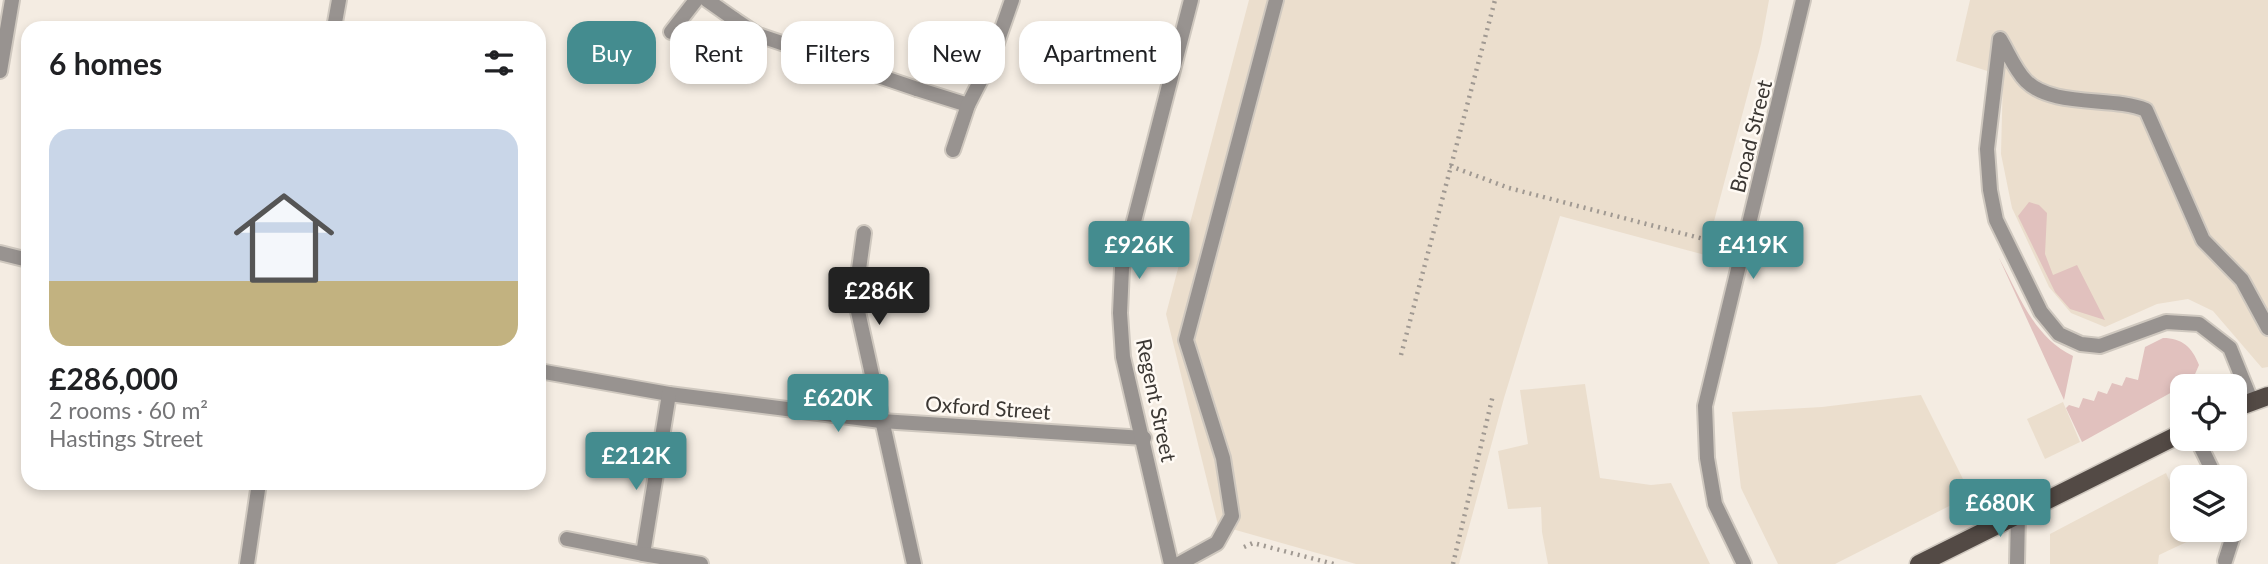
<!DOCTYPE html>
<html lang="en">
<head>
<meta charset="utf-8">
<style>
	body { margin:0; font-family:Lato,sans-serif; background:#f6f6f6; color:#202124; height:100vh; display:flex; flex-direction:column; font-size:26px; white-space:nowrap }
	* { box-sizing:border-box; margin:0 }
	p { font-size:23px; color:#757577 }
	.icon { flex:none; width:38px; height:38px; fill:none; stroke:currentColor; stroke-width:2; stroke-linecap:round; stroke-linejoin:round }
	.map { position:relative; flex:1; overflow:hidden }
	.details { position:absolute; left:21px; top:21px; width:525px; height:469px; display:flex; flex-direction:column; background:#fff; border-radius:21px; box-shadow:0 4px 10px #0003 }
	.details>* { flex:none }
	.hud { position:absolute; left:567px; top:21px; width:665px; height:63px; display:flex; gap:14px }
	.tools { position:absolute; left:2170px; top:374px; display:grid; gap:14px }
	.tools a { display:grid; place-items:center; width:77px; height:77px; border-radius:14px; background:#fff; box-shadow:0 4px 10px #0003; font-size:35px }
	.price { position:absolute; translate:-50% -60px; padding:0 16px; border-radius:7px; background:#448c8f; color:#fff; font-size:23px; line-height:46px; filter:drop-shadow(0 2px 4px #0008) }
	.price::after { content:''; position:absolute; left:50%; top:42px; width:21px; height:16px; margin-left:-10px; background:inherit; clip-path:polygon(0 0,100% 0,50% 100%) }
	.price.current { background:#222; color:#fff }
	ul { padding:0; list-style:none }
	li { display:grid; align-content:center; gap:14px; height:371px; padding:0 28px }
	li span { display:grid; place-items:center; height:217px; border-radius:21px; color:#555 }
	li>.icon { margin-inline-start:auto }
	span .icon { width:126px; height:126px; fill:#fffc; stroke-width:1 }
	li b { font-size:30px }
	h2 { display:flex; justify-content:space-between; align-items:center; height:84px; padding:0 28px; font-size:30px }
	.pill { padding:0 24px; border-radius:21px; background:#fff; box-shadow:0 4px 10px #0003; font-size:24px; line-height:63px }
	.pill.current { background:#448c8f; color:#fff }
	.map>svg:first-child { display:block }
</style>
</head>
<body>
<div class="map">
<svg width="2268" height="564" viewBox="0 0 2268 564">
	<rect width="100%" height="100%" fill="#f4ece2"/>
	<!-- built -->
	<g fill="#ebdecd">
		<path d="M1249 0H1769L1761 44 1705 255 1560 216 1504 398 1459 564H1356L1218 525 1166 314Z"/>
		<path d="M1970 0H2268V367L2262 368 2213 311 2188 299 2157 304 2105 327 2071 313 2049 287 2012 208 2001 154 2003 76 1956 61Z"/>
		<path d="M1585 384 1600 478 1651 485 1671 483 1710 564H1548L1542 532 1541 507 1508 509 1498 451 1528 444 1520 390Z"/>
		<path d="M1921 395 1971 495 1835 564H1778L1741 488 1732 412 1822 407Z"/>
		<path d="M2063 402 2080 442 2045 459 2027 419Z"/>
		<path d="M2166 473 2182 509V530H2192L2195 538 2159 555 2158 564H2050V534Z"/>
	</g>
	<!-- green -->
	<g fill="#e1c1be">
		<path d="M2029 202 2039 205 2047 213 2045 254 2053 275 2077 265 2105 320 2070 309 2055 292 2018 216Z"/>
		<path d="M1999 258C2019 294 2033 337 2073 356L2064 400Z"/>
		<path d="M2163 338C2182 338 2192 347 2199 365L2192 381 2082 442 2066 408 2069 405 2079 408 2083 398 2094 401 2098 391 2107 394 2112 383 2122 386 2126 377 2138 380 2145 347Z"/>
	</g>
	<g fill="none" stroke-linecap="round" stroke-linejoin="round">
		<!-- service casing -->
		<g stroke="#cfc8bf" stroke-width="18">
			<g id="service">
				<path d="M734 19 758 35 917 89"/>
				<path d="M2251 400 2230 348 2199 324 2166 322 2100 346 2081 344 2059 334 2041 312 1996 220 1990 190 1987 149 2000 39C2008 52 2015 70 2026 81 2053 108 2113 96 2146 110L2203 240 2242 280 2268 328"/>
				<path d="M2197 439 2216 478"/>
				<path d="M2225 561 2235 530"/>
				<path d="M1179 564 1217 543 1232 516 1223 458 1186 340 1276 0"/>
			</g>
		</g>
		<!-- minor casing -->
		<g stroke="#cfc8bf" stroke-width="18">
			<g id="minor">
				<path d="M707 0 734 19"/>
				<path d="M334 28 339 0"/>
				<path d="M671 32 696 0"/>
				<path d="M0 71 12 0"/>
				<path d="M917 89 968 105"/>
				<path d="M953 150 968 105 991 60 1012 0"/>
				<path d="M864 233 855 298 914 564"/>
				<path d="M0 253 28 260"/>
				<path d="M539 371 669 394 881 421 1144 438"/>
				<path d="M567 539 643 554 669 394"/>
				<path d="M643 554 701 564"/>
				<path d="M247 564 259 483"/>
				<path d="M1171 564 1123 357 1120 313 1122 268 1191 0"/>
				<path d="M1744 564 1715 504 1707 458 1705 406 1803 0"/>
				<path d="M2017 564 2018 514"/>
			</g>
		</g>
		<!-- primary casing -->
		<g stroke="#cfc8bf" stroke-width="21">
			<g id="primary">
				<path d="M2235 408 2268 396"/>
				<path d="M1919 564 2182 433"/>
			</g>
		</g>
		<!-- path -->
		<g stroke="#a09992" stroke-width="4.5" stroke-dasharray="2 5" stroke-linecap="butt">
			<path d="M1450 166 1509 188 1719 243"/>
			<path d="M1401 355 1495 0"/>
			<path d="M1244 547 1253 543 1334 564"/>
			<path d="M1453 564 1493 395"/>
		</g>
		<!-- service -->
		<use href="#service" stroke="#989390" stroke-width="14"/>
		<!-- minor -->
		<use href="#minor" stroke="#989390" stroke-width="14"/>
		<!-- primary -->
		<use href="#primary" stroke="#534a45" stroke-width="18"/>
	</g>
	<g text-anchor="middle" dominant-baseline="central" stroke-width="5" stroke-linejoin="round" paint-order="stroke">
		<!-- street labels -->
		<g font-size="21" fill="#3b3733" stroke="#fffaf4">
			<text transform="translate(1750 136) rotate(-76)">Broad Street</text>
			<text transform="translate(1157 400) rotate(78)">Regent Street</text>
			<text transform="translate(988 407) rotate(4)">Oxford Street</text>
		</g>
	</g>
</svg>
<div class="tools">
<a><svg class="icon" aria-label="locate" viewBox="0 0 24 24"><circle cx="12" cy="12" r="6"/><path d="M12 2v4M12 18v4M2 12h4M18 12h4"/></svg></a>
<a><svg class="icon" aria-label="layers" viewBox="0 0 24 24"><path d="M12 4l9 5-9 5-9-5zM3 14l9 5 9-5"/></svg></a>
</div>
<b class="price" style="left:1139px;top:281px">£926K</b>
<b class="price" style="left:1753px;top:281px">£419K</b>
<b class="price current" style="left:879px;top:327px">£286K</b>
<b class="price" style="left:838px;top:434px">£620K</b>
<b class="price" style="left:636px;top:492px">£212K</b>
<b class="price" style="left:2000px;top:539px">£680K</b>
<div class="hud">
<a class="pill current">Buy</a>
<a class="pill">Rent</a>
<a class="pill">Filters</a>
<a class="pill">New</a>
<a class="pill">Apartment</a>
</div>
<section class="details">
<h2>6 homes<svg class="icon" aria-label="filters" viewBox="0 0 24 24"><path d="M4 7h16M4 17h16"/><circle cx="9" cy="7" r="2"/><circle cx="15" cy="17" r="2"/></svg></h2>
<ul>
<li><span style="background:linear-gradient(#c9d6e8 70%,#c2b280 0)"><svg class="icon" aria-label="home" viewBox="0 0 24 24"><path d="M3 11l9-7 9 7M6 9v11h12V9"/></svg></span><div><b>£286,000</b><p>2 rooms · 60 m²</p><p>Hastings Street</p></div></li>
</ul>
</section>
</div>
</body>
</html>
